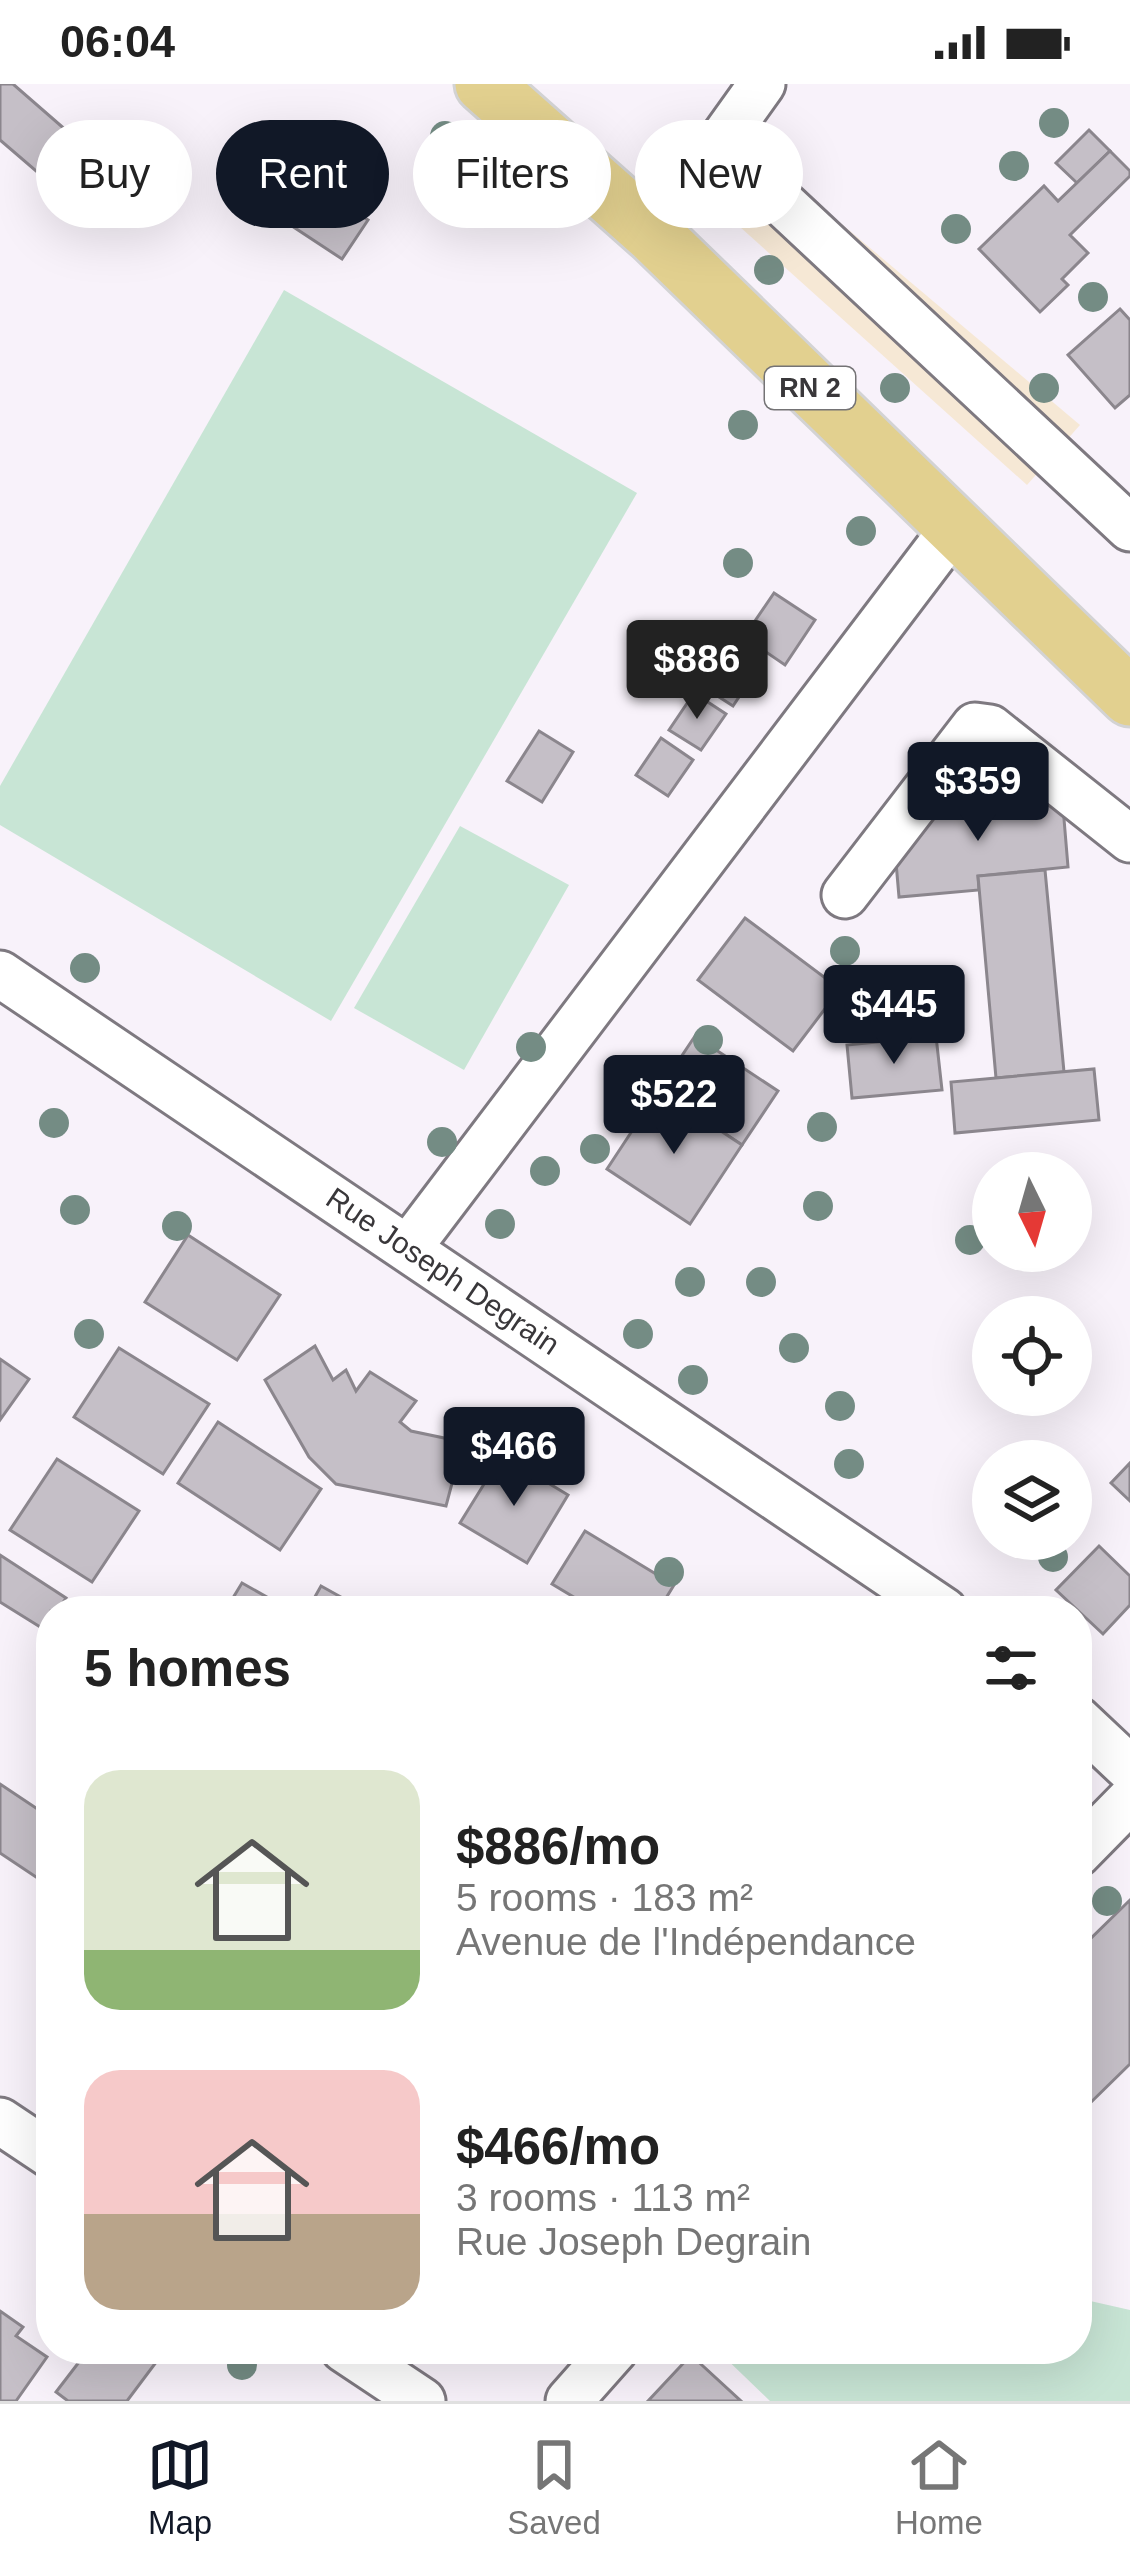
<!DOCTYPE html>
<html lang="en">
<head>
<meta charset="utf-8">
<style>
	body { margin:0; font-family:Arial,sans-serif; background:#f2f2f2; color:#222; height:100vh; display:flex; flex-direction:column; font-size:45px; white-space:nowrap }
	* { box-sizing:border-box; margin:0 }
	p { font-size:39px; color:#767676 }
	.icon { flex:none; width:66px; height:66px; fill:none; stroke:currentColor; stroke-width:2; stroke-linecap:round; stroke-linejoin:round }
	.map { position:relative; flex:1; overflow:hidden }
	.details { position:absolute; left:36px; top:1512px; width:1056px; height:768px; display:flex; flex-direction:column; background:#fff; border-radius:48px; box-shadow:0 12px 48px #0002 }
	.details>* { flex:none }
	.hud { position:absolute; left:36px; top:36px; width:1059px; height:108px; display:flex; gap:24px }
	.needle { width:78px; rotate:175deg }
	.buttons { position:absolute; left:972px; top:1068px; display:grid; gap:24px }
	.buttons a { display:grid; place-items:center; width:120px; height:120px; border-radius:50%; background:#fff; box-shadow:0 12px 48px #0002; font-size:60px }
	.price { position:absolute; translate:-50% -102px; padding:0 27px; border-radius:12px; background:#111827; color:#fff; font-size:39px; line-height:78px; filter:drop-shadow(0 3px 6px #0008) }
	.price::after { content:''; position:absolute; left:50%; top:72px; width:36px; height:27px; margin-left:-18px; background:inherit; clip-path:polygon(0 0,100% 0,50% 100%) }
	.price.current { background:#222; color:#fff }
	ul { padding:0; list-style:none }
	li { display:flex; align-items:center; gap:36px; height:300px; padding:0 48px }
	li span { display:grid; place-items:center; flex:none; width:336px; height:240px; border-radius:36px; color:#555 }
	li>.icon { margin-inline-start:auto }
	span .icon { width:144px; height:144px; fill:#fffc; stroke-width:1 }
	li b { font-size:51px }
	h2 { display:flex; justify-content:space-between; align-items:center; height:144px; padding:0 48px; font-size:51px }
	.chip { padding:0 42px; border-radius:54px; background:#fff; box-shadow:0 12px 48px #0002; font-size:42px; line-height:108px }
	.chip.current { background:#111827; color:#fff }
	.status { display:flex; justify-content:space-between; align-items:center; height:84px; padding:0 60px; background:#fff; direction:ltr }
	.status svg { height:33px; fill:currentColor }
	.tabs { display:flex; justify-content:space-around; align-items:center; height:168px; border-top:3px solid #e0e0e0; background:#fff; font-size:33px; color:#767676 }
	.tabs a { display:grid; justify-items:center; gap:6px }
	.tabs .current { color:#111827 }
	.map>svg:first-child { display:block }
</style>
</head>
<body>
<div class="status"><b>06:04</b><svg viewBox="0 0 49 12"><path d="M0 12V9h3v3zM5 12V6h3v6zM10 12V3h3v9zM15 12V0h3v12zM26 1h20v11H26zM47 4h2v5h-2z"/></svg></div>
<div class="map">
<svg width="1130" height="2317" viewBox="0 0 1130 2317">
	<rect width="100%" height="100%" fill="#f8f2fa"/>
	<!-- commercial -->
	<path fill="#f6e8d5" d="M767 77 1080 341 1027 401 730 134Z"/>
	<!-- green -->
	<g fill="#c8e5d5">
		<path d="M284 206 637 409 331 937 0 741V702Z"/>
		<path d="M460 742 569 801 464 986 354 924Z"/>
		<path d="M1077 2214 1130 2226V2317H770L716 2265H1077Z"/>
	</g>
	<!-- building -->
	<g fill="#c5bfc7" stroke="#8b868d" stroke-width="3">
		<path d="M0 0H13L83 61 50 99 0 56Z"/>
		<path d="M1089 46 1110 67 1077 99 1056 79Z"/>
		<path d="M1110 67 1130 87V92L1070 151 1088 169 1062 195 1068 201 1040 228 979 165 1044 102 1058 117Z"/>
		<path d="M318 103 368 136 342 175 292 142Z"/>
		<path d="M1120 225 1130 236V311L1115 324 1068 271Z"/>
		<path d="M774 509 815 536 785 581 744 553Z"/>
		<path d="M727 565 757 586 733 622 702 602Z"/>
		<path d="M694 609 726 630 701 666 669 646Z"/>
		<path d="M539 647 573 668 542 718 507 697Z"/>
		<path d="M661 654 693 676 668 712 636 691Z"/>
		<path d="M1062 711 1068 783 978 792 979 806 899 813 894 755 912 725Z"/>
		<path d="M1045 786 1064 988 996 994 978 792Z"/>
		<path d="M745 834 840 905 793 967 698 896Z"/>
		<path d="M695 952 778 1007 742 1061 659 1006Z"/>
		<path d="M936 952 942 1006 852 1014 847 961Z"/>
		<path d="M1094 985 1099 1036 955 1049 951 998Z"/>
		<path d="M659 1006 742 1061 690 1140 607 1085Z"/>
		<path d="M188 1151 280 1211 237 1276 145 1218Z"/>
		<path d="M315 1262 333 1296 346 1286 356 1307 370 1288 416 1317 400 1338 411 1347 463 1358 446 1422 336 1400 309 1373 265 1296Z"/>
		<path d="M119 1264 209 1320 163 1390 74 1333Z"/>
		<path d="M0 1275 29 1295 0 1336Z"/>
		<path d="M218 1338 321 1405 280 1466 178 1399Z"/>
		<path d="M502 1371 568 1411 527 1479 460 1439Z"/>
		<path d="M57 1375 139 1427 92 1498 10 1446Z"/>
		<path d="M1130 1379V1417L1111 1399Z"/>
		<path d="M585 1447 674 1501 658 1527H597L552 1500Z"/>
		<path d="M1099 1462 1130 1492V1521L1103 1550 1056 1506Z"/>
		<path d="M0 1471 66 1514 57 1527H51V1537L45 1546 0 1518Z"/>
		<path d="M242 1499 290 1526 225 1527Z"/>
		<path d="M321 1502 366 1527H307Z"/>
		<path d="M0 1700 51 1734V1803L0 1769Z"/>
		<path d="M1130 1816V1980L1081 2028 1077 2024V1868Z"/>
		<path d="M0 2227 23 2243 16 2252 47 2273 16 2317H0Z"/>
		<path d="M89 2265H166L127 2317H68L56 2308Z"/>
		<path d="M691 2271 741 2317H648Z"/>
	</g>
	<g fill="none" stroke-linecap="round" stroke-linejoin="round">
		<!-- minor casing -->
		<g stroke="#7e7980" stroke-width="51">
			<g id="minor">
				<path d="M719 60 1130 444"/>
				<path d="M654 151 762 0"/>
				<path d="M845 811 975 642 990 644 1130 755"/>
				<path d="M0 890 944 1527"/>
				<path d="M409 1163 953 445"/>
				<path d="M1077 1635 1130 1685"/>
				<path d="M1077 1770 1130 1716"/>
				<path d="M0 2037 51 2071"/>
				<path d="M344 2265 422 2317"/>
				<path d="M569 2317 615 2265"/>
			</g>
		</g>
		<!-- major casing -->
		<g stroke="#d3d3d4" stroke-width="63">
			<path id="major" d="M484 0 654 151 1130 613"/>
		</g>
		<!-- minor -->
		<use href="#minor" stroke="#fff" stroke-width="45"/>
		<!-- major -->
		<use href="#major" stroke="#e2d08f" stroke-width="57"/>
	</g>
	<!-- trees -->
	<g fill="#748c84">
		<circle cx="1054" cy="39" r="15"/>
		<circle cx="445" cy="52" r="15"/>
		<circle cx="1014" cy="82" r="15"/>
		<circle cx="515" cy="124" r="15"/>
		<circle cx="956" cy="145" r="15"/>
		<circle cx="769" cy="186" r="15"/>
		<circle cx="1093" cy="213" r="15"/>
		<circle cx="895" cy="304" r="15"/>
		<circle cx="1044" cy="304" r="15"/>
		<circle cx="743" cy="341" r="15"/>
		<circle cx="861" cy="447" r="15"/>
		<circle cx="738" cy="479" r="15"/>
		<circle cx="845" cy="867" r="15"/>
		<circle cx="85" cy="884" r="15"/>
		<circle cx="937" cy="903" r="15"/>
		<circle cx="708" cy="956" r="15"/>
		<circle cx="531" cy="963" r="15"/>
		<circle cx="628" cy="998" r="15"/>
		<circle cx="54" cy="1039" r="15"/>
		<circle cx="822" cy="1043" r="15"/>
		<circle cx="442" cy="1058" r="15"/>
		<circle cx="595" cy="1065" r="15"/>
		<circle cx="545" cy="1087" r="15"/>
		<circle cx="818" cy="1122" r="15"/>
		<circle cx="75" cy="1126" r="15"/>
		<circle cx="500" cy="1140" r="15"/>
		<circle cx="177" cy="1142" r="15"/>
		<circle cx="970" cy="1156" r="15"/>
		<circle cx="690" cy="1198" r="15"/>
		<circle cx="761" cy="1198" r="15"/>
		<circle cx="89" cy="1250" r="15"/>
		<circle cx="638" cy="1250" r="15"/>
		<circle cx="794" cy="1264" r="15"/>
		<circle cx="693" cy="1296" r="15"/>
		<circle cx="840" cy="1322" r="15"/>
		<circle cx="849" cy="1380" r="15"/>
		<circle cx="1053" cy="1473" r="15"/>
		<circle cx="669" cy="1488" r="15"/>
		<circle cx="1107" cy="1817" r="15"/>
		<circle cx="242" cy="2281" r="15"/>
	</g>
	<g text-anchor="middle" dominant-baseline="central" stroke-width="12" stroke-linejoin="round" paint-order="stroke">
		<!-- shield labels -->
		<rect fill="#fff" stroke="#747375" stroke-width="3" x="765" y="283" width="90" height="42" rx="9"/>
		<g font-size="27" font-weight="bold" fill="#39373a">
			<text x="810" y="304">RN 2</text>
		</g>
		<!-- street labels -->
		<g font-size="30" fill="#39373a" stroke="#fff">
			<text transform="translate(443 1187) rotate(34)">Rue Joseph Degrain</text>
		</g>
	</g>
</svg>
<div class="buttons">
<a><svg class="needle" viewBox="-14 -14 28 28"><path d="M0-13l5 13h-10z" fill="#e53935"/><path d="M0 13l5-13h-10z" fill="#767676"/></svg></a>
<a><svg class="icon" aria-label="locate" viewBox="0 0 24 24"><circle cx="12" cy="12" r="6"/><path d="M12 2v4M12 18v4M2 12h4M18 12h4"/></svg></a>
<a><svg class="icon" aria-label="layers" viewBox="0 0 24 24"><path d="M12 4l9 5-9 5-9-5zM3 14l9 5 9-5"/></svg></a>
</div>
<b class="price current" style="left:697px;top:638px">$886</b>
<b class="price" style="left:978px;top:760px">$359</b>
<b class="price" style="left:894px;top:983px">$445</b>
<b class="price" style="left:674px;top:1073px">$522</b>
<b class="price" style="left:514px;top:1425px">$466</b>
<div class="hud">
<a class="chip">Buy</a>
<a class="chip current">Rent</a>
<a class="chip">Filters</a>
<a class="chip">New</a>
</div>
<section class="details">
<h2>5 homes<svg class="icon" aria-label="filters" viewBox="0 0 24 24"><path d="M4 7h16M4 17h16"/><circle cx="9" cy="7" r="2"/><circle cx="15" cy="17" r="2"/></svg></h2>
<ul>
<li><span style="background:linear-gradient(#dfe7d0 75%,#8fb573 0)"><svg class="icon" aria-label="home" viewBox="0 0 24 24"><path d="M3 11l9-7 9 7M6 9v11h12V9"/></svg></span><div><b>$886/mo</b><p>5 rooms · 183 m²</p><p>Avenue de l'Indépendance</p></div></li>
<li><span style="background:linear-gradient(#f6c9c9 60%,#b9a48a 0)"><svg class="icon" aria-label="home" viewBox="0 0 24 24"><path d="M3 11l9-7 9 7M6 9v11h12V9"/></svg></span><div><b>$466/mo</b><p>3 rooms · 113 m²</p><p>Rue Joseph Degrain</p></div></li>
</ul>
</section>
</div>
<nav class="tabs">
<a class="current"><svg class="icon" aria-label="map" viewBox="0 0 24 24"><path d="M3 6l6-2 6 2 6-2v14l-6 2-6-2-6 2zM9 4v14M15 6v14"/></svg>Map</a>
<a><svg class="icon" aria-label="saved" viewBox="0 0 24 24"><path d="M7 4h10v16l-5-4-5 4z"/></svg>Saved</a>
<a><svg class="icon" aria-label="home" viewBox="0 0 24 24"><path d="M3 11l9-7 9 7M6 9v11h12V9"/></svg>Home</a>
</nav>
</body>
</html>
